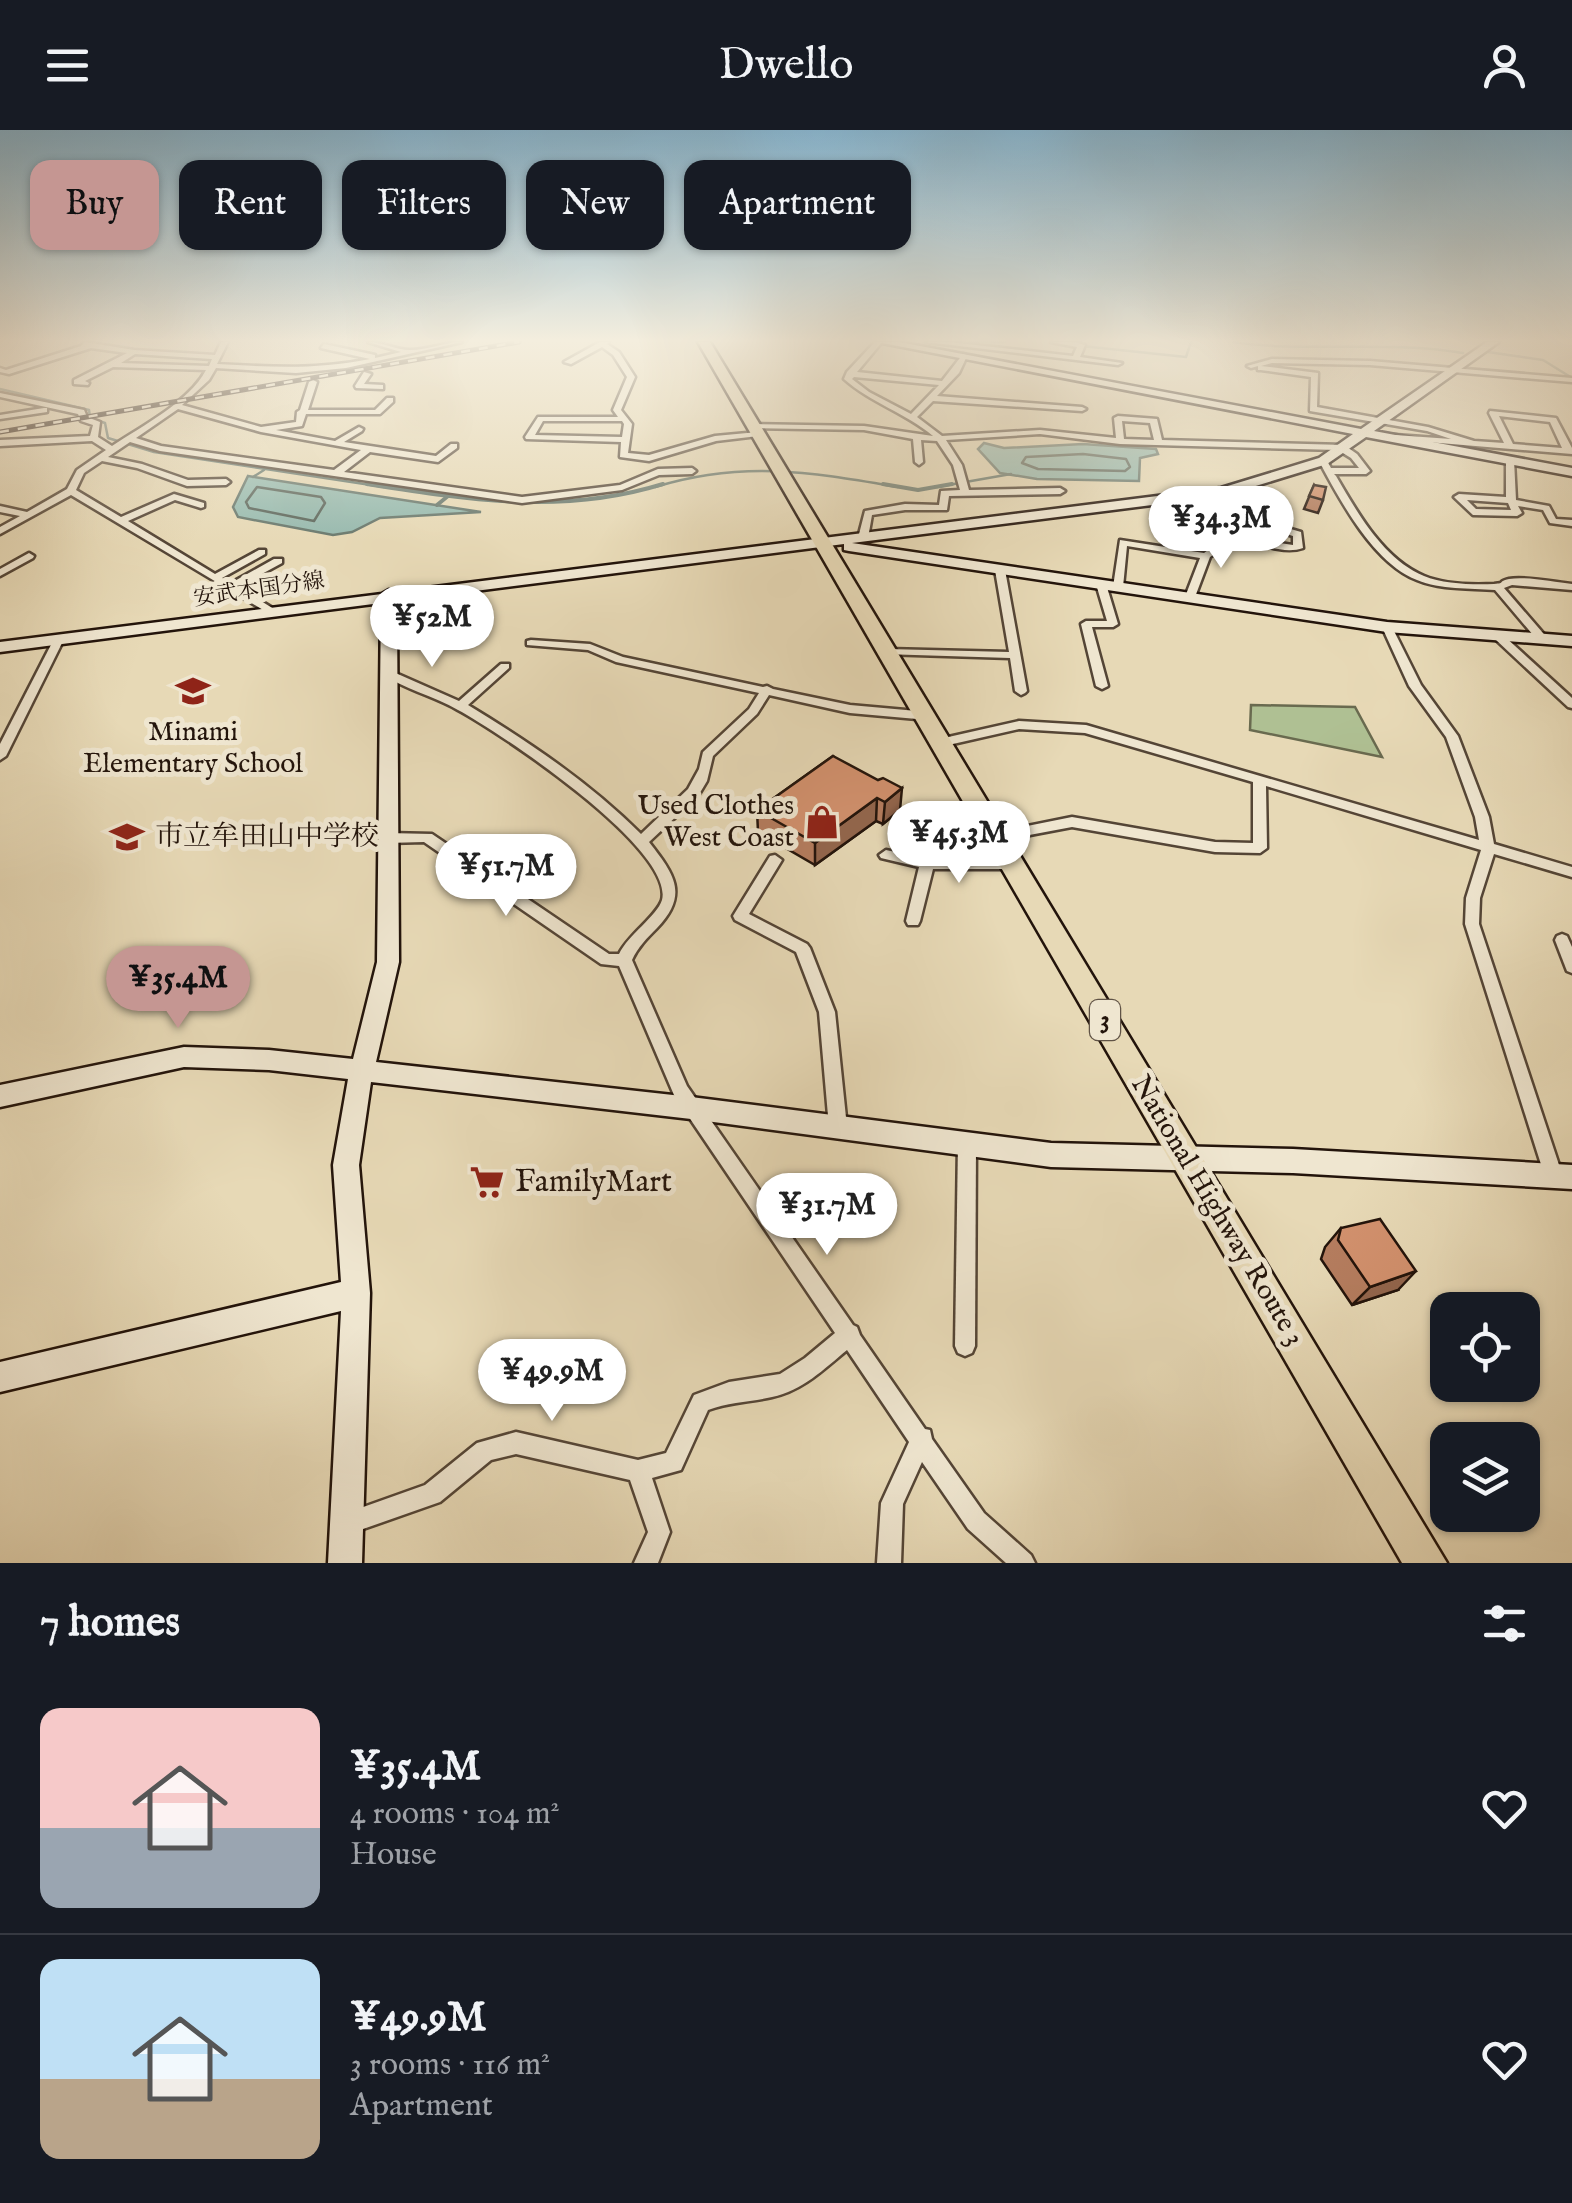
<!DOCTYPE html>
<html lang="en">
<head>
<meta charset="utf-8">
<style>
	body { margin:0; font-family:"IM FELL English","Noto Serif JP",serif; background:#242831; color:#f1f3f6; height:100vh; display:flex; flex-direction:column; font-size:38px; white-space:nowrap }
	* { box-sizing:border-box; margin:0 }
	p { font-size:32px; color:#9ea1a6 }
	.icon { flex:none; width:55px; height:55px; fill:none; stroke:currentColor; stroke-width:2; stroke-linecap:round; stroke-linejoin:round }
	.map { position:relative; height:1433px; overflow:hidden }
	.side { display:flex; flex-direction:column; background:#171b24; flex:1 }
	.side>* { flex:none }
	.top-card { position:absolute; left:30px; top:30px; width:1000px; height:90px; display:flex; gap:20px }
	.buttons { position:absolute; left:1430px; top:1162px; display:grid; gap:20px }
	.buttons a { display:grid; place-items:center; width:110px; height:110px; border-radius:20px; background:#171b24; box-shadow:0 2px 8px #0004; font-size:50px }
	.price { position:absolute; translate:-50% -85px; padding:0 22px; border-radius:35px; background:#fff; color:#222; font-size:32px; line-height:65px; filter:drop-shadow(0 2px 5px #0008) }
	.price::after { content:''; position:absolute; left:50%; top:60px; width:30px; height:22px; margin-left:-15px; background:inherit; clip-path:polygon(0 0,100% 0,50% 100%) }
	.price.on { background:#c59692; color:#111 }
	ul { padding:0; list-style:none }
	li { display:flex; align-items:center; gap:30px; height:250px; padding:0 40px }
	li+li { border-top:2px solid #363941 }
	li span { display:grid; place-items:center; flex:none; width:280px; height:200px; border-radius:20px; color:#555 }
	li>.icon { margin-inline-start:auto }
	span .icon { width:120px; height:120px; fill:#fffc; stroke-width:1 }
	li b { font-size:42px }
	h2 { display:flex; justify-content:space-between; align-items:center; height:120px; padding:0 40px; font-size:42px }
	.chip { padding:0 35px; border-radius:20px; background:#171b24; box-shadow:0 2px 8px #0004; font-size:35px; line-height:90px }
	.chip.on { background:#c59692; color:#111 }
	header { display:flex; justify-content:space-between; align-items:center; height:130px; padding:0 40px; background:#171b24; font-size:45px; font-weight:600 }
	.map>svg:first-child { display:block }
</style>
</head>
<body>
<header><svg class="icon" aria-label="menu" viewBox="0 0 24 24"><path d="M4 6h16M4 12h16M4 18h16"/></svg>Dwello<svg class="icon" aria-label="person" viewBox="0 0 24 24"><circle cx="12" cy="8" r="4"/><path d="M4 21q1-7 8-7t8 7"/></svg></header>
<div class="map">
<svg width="1572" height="1433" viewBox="0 0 1572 1433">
	<rect width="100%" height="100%" fill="#e7d9b6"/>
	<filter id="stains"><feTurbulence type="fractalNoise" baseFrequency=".002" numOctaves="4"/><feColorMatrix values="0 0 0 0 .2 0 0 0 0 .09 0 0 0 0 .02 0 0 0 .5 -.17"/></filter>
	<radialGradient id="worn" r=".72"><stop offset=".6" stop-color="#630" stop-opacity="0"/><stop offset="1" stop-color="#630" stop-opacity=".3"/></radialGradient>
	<!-- green -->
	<path fill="#afc093" stroke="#696a4f" stroke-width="2.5" d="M1251 575 1355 577 1382 627 1250 600Z"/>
	<!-- water -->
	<g fill="#97baaf" stroke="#69786d" stroke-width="2.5">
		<path d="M984 313 1004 318 1083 314 1156 319 1158 324 1140 328 1139 351 1037 349 1000 343 978 319Z"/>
		<path d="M248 346 481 382 380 388 352 402 333 405 238 387 233 377Z"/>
	</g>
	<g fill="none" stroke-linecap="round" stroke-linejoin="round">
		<!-- shore -->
		<g stroke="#5d675d" stroke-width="2.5">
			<path d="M1083 324 1126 329 1130 337 1125 341 1038 339 1022 333 1026 327Z"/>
			<path d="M257 357 321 367 325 373 314 391 249 378 246 372Z"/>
		</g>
		<!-- stream-far1 -->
		<g stroke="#69786d" stroke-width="2.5">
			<path d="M970 212H1005"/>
			<path d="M1050 212 1071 215"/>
			<path d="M1233 212C1310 223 1387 210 1463 223"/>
			<path d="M1082 216 1186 227 1191 212"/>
			<path d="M1488 222 1543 230 1572 248"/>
			<path d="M0 259 89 280 90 288 105 293 108 308 154 322 384 357"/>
			<path d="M253 347 264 340"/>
			<path d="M655 357C743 330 810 342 898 357"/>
			<path d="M937 357 1011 344"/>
		</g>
		<!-- stream -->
		<g stroke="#69786d" stroke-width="4">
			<path d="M367 354C469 370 563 385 663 354"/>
			<path d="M883 354 918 360 952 354"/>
			<path d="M437 375 448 366"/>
		</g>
		<!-- street casing -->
		<g stroke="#544536" stroke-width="5">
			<g id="street">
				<path d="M85 212 134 220 215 225 221 212H228L217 234C272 237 315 240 370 229L321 218 324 214 375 225V228L401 222 368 212C382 212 396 220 410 220 428 220 445 212 462 212L346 238 296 243 216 238 209 250 182 275 261 297 296 292 297 282 300 280 309 252 313 250 317 252 308 280H375L387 268H393V272L380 284H306L302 296 276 300 335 311 359 297 363 299 362 301 344 312 436 326 451 314H457V318L438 332 370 322 344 342 522 367 620 355 658 339 692 338 696 341 692 344 659 345 622 360 522 373 160 321 130 312 108 327 142 334 188 350 226 349 230 352 226 355 187 356 137 338 102 331 84 343 76 360 121 387 174 364 204 373V377L201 378 175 370 128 391 215 444 259 420H265V424L222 448 231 453 274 429H282V433L238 457 274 479 275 481 270 484 71 365 0 404V397L20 386 0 382V376L27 382 67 359 77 340 106 320 92 311 0 316V310L90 306 93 295 81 291 78 284 0 267V263L84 280 87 287 100 292 98 307 112 316C142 296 189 272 206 240L113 237 85 251 89 253 88 255 74 254V250L127 223 91 218 9 244 0 242V238L6 240 81 216ZM135 224 212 229 209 236 121 233ZM178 279 261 302 361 320 334 340 161 316 136 308Z"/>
				<path d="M600 212H609L607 214 619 222 635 247 621 280 632 294 628 323 649 325 715 306 758 302 762 304 758 306 716 311 649 331 620 327 621 312 526 309 525 307 538 287H618L613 280 627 247 613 225 602 217 571 234 564 232ZM543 291H622L624 294 622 307 535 305Z"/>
				<path d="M875 212H882L857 242 942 251 963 224 967 226 959 243 937 266 1082 277 1086 279 1082 281 933 271 917 287 942 306 1040 300 1116 308 1114 288 1118 286 1157 289 1162 310 1344 315 1357 324 1370 341 1366 344H1334L1336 346C1357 382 1383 429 1424 446 1443 454 1473 455 1494 454 1507 453 1496 452 1509 449 1526 446 1554 452 1572 454V460L1512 455 1504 458 1549 510 1543 513 1539 512 1495 460C1469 458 1441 460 1417 450 1373 433 1340 370 1319 331L1323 328 1326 329 1331 338H1359L1351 328 1338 320 1120 314 1040 304 946 310 962 335 969 360 1060 358 1065 361 1060 364 949 366 947 380H905L872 385 868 408 860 410 858 408 865 381 905 374 939 375 941 361 960 360 953 335 937 311 921 310 923 332 919 335 915 332 913 309 864 300 754 298 750 296 754 294 864 296 933 306C906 283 871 273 844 249L847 242ZM854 247 939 255 911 284 869 262 852 249ZM1122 291 1150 293 1154 310 1124 309Z"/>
				<path d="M926 212H949L1073 226 1077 217 1051 212H1074L1085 215 1080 227 1122 233 1118 235Z"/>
				<path d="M1272 229 1370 231 1572 248V252L1370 235 1272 233 1261 236 1318 243 1317 277 1428 297 1474 311 1504 313 1489 283 1490 281 1556 288 1572 318V324L1392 309V305H1395L1451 309 1427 301 1310 281 1311 247 1261 240H1258V236L1251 238 1247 236ZM1499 286 1550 292 1562 318 1513 314Z"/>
				<path d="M364 242 371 244 364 254 383 255V259L356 258 355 256Z"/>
				<path d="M44 278H47V282L0 289V285Z"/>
				<path d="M1510 327 1514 330 1516 370 1549 376 1556 389 1572 390V396L1550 393 1543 380 1518 376 1522 383 1517 386 1473 385 1456 369 1454 367 1459 364 1506 367V330ZM1467 370 1508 373 1511 380 1476 379Z"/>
				<path d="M1197 363 1209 375 1301 402 1303 418C1283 425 1258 413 1238 407L1210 427 1195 467 1190 470 1185 467 1200 428 1127 416 1123 457 1118 460 1114 459 1113 457 1120 410 1204 423 1230 404 1185 388V384L1200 376 1192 366ZM1207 380 1293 406V415L1273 412 1196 386Z"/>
				<path d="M29 423 34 426 33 428 0 446V439Z"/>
				<path d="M1000 437 1005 440 1027 561 1025 563 1021 565 1015 561 1010 528 883 524V520L887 519 1009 522 995 440Z"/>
				<path d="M1101 451 1106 454 1118 494 1113 497H1092L1108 556 1102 559 1096 556 1081 494 1086 491H1107L1096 454Z"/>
				<path d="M1387 494 1392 497 1421 555 1458 606 1489 687 1494 714 1572 737V747L1494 724 1480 768 1479 794 1563 1047 1560 1053 1554 1055 1548 1053 1545 1047 1465 794 1466 768 1481 720 1266 656 1267 718 1260 723 1215 722 1072 697 998 711 991 706 993 703 1072 687 1215 712 1253 713V652L1085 603 1019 599 944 616 938 612 944 608 1019 591 1086 595 1479 710 1475 687 1446 607 1409 556 1382 497Z"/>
				<path d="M1499 504 1503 505 1572 568V578L1568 577 1495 509V505Z"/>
				<path d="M59 506 64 509 6 626 0 630V614L54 509Z"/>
				<path d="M531 510 590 514 623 527 763 557 767 556 773 559 850 575 928 582 934 586 928 590 850 583 769 565 757 584 713 626 707 651 698 666 649 712C673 743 690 764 657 798 647 808 638 817 632 830L687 956 853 1195 857 1197 860 1205 925 1299 930 1300 932 1309 984 1383 1031 1425 1035 1433H1006L968 1399 922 1332 903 1374 901 1433H877L881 1373 909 1312 847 1220C824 1239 802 1261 772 1267 751 1272 729 1272 708 1280L681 1340 652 1348 670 1402 658 1433H634L648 1402 630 1350 516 1324 491 1330 440 1372 346 1405 338 1402 335 1394 338 1386 425 1355 477 1313 516 1302 638 1330 666 1323 694 1265 729 1252 780 1244 805 1228 835 1203 674 965 619 836 601 834 424 712 387 713 380 708 387 703 432 704 609 824H619C628 805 657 786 662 770 675 719 499 602 458 580 434 566 403 559 381 543L383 541H391L459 571 501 534H509V538L468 575C529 612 590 653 641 704L688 659 699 639 703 622 749 579 759 563 616 532 588 520 527 515V511Z"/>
				<path d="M886 720 927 729H1015L1022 734 1015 739H933L920 791 918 795H908L906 791 919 737 881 728 879 725Z"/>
				<path d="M775 725 782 730 749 784 807 814 810 818 835 882 847 997 844 1003 838 1005 832 1003 829 997 819 882 796 822 735 790 733 786 770 726Z"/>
				<path d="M1562 804 1567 806 1572 817V843L1567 841 1555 810 1557 806Z"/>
				<path d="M967 1005 973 1007 976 1013 975 1216 972 1223 965 1226 958 1223 955 1216 958 1013 961 1007Z"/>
			</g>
		</g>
		<!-- secondary casing -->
		<g stroke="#23140b" stroke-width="5">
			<path id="secondary" d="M877 212H899L1361 299 1487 212H1499L1374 301 1572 338V346L1366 307 1327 334 1223 366 852 413 1387 492 1572 506V516L1387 502 849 421 844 420V414L397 471 399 832 376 932 691 967 1051 1013 1293 1019 1572 1035V1059L1293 1043 1051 1037 691 989 371 952 359 1035 370 1163 362 1433H328L341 1181 0 1262V1232L341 1152 333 1035 348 949 269 940 184 937 0 977V955L184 917 269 920 353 929 377 832 381 473 0 522V512L382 464 389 460 395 462 1221 358 1319 328 1353 304Z"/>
		</g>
		<!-- highway casing -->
		<g stroke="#23140b" stroke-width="5">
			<path id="highway" d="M698 212H710L1447 1433H1402Z"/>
		</g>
		<!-- street -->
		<use href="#street" fill="#efe6d0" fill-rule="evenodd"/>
		<!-- secondary -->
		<use href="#secondary" fill="#efe6d0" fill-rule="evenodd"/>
		<!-- highway -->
		<use href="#highway" fill="#e7d9b6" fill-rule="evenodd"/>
		<!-- rail casing -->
		<g stroke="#23140b" stroke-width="5">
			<path id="rail" d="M0 302 519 212"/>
		</g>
		<!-- rail -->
		<use href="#rail" stroke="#efe6d0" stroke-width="2.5" stroke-dasharray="9" stroke-linecap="butt"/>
	</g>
	<!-- wall -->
	<g fill="#b57d5f" stroke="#23140b" stroke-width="2.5">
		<path d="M1314 355 1323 370 1318 383 1304 379Z"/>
		<path d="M833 626 900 680 883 694 876 691 815 735 758 702 757 680Z"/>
		<path d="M1341 1098 1398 1160 1352 1175 1321 1129 1325 1117Z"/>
	</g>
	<!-- shaded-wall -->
	<g fill="#93664d" stroke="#23140b" stroke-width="2.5">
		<path d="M902 658 900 680 883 694 885 672Z"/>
		<path d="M877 668 876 691 815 735V713Z"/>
		<path d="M1416 1141 1398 1160 1352 1175 1370 1157Z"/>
	</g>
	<!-- building -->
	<g fill="#d2916e" stroke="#23140b" stroke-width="2.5">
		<path d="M1314 355 1326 357 1323 370 1309 366Z"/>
		<path d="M833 626 878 650 883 648 902 658 885 672 877 668 815 713 757 680Z"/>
		<path d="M1380 1089 1416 1141 1370 1157 1338 1110 1341 1098Z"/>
	</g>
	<!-- sky -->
	<linearGradient id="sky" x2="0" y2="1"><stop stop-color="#87b6d1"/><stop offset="0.51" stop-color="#f4eede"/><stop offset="1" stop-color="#f4eede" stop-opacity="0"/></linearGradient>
	<rect width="1572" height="413" fill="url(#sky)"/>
	<!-- icons -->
	<defs>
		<g id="school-bare" transform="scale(2.7)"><path d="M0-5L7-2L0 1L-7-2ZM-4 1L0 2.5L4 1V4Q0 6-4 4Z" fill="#8f2418" stroke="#efe6d0" stroke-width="2.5" paint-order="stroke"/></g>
		<g id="shop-bare" transform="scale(2.7)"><path d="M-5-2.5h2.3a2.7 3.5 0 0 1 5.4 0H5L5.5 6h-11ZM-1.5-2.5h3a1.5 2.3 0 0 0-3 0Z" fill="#8f2418" stroke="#efe6d0" stroke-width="2.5" paint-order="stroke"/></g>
		<g id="supermarket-bare" transform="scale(2.7)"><path d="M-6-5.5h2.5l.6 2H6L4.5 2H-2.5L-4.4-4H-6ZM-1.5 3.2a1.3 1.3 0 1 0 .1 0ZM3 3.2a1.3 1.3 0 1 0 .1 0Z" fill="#8f2418" stroke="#efe6d0" stroke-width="2.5" paint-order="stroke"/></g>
	</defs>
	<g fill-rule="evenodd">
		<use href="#school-bare" x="193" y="561"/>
		<use href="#shop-bare" x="822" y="692"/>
		<use href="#school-bare" x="127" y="707"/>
		<use href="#supermarket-bare" x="487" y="1052"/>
	</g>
	<g text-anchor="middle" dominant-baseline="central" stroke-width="10" stroke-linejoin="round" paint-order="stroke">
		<!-- far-street labels -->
		<g font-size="22" fill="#23140b" stroke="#efe6d0">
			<text transform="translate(259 460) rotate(-8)">安武本国分線</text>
		</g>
		<!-- shield labels -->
		<rect fill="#efe6d0" stroke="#605346" stroke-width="2.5" x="1090" y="870" width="30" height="40" rx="8"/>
		<g font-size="25" font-weight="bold" fill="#23140b">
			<text x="1105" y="890">3</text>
		</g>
		<!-- poi labels -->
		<g font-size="28" fill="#23140b" stroke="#efe6d0">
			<text x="193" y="602">Minami<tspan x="193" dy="32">Elementary School</tspan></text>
			<text x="794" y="676" text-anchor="end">Used Clothes<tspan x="794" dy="32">West Coast</tspan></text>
			<text x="155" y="707" text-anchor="start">市立牟田山中学校</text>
		</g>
		<!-- street labels -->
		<g font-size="28" fill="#23140b" stroke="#efe6d0">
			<text transform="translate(1217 1081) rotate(59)">National Highway Route 3</text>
		</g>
		<!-- near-poi labels -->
		<g font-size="32" fill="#23140b" stroke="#efe6d0" text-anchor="start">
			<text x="515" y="1052">FamilyMart</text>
		</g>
	</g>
	<rect width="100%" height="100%" filter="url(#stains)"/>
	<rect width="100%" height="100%" fill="url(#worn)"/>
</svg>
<div class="buttons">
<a><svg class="icon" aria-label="locate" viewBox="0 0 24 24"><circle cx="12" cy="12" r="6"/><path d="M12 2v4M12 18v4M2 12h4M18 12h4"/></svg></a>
<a><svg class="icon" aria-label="layers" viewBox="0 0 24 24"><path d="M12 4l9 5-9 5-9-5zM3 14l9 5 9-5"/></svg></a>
</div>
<b class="price" style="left:1221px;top:441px">¥34.3M</b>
<b class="price" style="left:432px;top:540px">¥52M</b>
<b class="price" style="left:959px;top:756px">¥45.3M</b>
<b class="price" style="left:506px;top:789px">¥51.7M</b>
<b class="price on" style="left:178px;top:901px">¥35.4M</b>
<b class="price" style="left:827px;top:1128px">¥31.7M</b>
<b class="price" style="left:552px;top:1294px">¥49.9M</b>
<div class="top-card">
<a class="chip on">Buy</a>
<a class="chip">Rent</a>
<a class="chip">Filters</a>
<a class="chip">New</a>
<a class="chip">Apartment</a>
</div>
</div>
<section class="side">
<h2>7 homes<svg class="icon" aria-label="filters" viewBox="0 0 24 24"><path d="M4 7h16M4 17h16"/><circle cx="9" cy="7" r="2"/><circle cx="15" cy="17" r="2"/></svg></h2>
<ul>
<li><span style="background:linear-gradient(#f6c9c9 60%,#9aa5b1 0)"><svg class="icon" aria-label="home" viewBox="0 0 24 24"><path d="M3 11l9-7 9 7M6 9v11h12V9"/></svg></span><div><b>¥35.4M</b><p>4 rooms · 104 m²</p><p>House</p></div><svg class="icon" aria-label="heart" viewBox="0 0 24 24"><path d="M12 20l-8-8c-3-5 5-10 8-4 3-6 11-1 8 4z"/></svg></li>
<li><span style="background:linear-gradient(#bfe0f5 60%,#b9a48a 0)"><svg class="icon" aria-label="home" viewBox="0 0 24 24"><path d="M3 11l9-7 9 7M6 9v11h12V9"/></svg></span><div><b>¥49.9M</b><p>3 rooms · 116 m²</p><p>Apartment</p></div><svg class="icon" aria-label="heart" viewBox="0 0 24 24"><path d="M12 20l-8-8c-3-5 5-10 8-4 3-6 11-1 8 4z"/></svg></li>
</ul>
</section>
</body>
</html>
